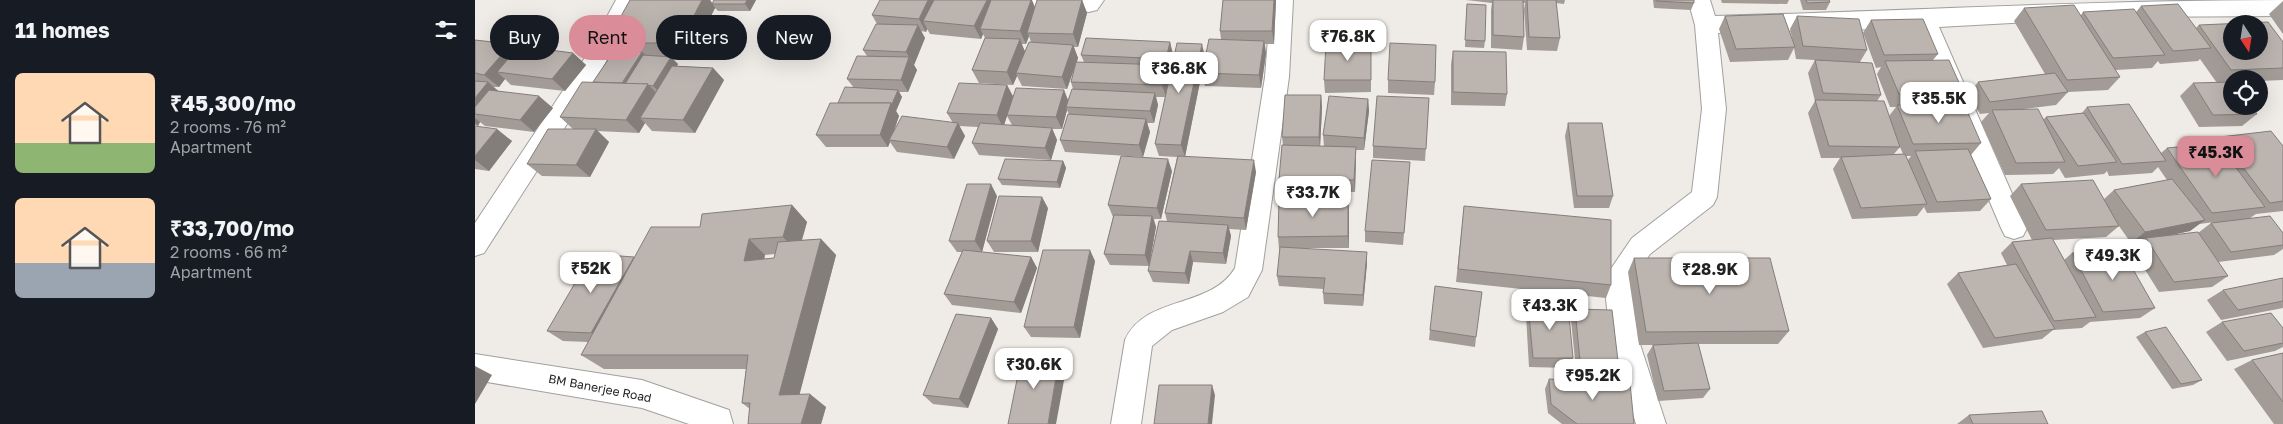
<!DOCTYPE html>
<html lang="en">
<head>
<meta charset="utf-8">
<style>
	body { margin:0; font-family:"Golos Text",sans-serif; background:#242831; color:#f1f3f6; height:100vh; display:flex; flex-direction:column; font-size:19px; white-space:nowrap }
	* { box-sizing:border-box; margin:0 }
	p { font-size:16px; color:#9ea1a6 }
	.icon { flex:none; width:28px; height:28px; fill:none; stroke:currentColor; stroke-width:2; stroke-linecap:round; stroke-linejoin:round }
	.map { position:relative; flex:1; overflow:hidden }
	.drawer { display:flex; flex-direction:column; background:#171b24; width:475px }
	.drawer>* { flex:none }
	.guide { position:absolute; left:15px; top:15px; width:475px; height:45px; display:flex; gap:10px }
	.needle { width:32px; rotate:168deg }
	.controls { position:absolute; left:1748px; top:15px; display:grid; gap:10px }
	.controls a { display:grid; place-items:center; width:45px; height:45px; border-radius:50%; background:#171b24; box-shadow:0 5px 20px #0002; font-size:25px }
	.price { position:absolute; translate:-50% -42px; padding:0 11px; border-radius:10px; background:#fff; color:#222; font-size:16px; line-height:32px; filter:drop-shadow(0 1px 2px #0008) }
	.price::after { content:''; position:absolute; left:50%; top:30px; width:15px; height:11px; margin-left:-8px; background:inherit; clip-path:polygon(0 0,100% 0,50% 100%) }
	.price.active { background:#da8d98; color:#111 }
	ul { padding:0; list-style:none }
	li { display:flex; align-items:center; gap:15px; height:125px; padding:0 15px }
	li span { display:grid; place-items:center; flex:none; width:140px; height:100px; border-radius:8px; color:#555 }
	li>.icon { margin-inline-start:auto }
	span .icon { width:60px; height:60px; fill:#fffc; stroke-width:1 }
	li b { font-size:21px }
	h2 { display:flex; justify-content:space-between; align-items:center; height:60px; padding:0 15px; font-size:21px }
	.chip { padding:0 18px; border-radius:22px; background:#171b24; box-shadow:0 5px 20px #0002; font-size:18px; line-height:45px }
	.chip.active { background:#da8d98; color:#111 }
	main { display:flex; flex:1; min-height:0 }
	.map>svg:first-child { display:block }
</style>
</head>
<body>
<main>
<section class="drawer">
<h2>11 homes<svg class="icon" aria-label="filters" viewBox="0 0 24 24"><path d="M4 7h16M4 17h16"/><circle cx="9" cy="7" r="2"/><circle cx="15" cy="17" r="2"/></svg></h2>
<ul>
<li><span style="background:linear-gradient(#ffd9b3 70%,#8fb573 0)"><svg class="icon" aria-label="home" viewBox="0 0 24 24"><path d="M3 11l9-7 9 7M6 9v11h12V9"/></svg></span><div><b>₹45,300/mo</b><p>2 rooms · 76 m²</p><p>Apartment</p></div></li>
<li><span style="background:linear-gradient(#ffd9b3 65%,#9aa5b1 0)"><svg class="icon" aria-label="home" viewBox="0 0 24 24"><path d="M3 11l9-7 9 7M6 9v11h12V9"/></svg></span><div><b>₹33,700/mo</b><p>2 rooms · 66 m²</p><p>Apartment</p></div></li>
</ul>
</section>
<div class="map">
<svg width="1808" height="424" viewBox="0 0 1808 424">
	<rect width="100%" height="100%" fill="#efebe6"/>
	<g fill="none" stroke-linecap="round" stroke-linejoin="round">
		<!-- street casing -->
		<g stroke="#a0a0a0" stroke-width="2">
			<g id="street">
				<path d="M141 0H163L126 71 9 253 0 256V223L109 59Z"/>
				<path d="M533 0H629L622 10 614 12 544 8 536 6Z"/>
				<path d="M796 0H818L814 77 787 270 773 297 748 312 697 330 677 346 666 424H636L650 340C670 295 736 309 760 268L790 77Z"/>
				<path d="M1213 0H1235L1240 16C1429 11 1619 0 1808 0V16L1645 17 1464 27 1552 228 1548 236 1539 239 1530 236 1526 228 1441 28 1243 33 1251 109 1242 197 1238 205 1175 254 1157 281 1163 338 1191 424H1161L1135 338 1129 279 1157 238 1217 192 1227 109 1220 25Z"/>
				<path d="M0 354 167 380 254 410 258 424H214L167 408 0 380Z"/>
			</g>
		</g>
		<!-- street -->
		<use href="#street" fill="#fff" fill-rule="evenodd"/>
	</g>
	<!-- wall -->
	<g fill="#a29b96" fill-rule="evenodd">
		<path d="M155 0H235L237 3 281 0 275 11H243L240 8 216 56H175L203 64 202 66 238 68 249 80 220 133 177 131 170 123 164 133 122 131 134 142 115 177 67 176 52 164 98 129 85 117 118 82 139 51 131 43Z"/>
		<path d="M607 0 612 13 603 47H599L603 58 602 62H609L606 55 695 42 698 55 694 72H693L695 78 730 57 710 156 781 172 771 230 754 229 756 236 751 264 718 262 714 284 678 282 673 271 692 221 690 213 702 157 684 156 680 144 691 97H681L683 105 679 123H672L675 132 668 157 590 152 585 140 594 114 592 110 587 129H577L582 140 576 160 504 155 497 143 503 127 484 126 490 136 479 159 422 152 415 142 413 147H351L341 135 363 103 379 88 372 79 392 56 388 50 402 24 397 15 560 7ZM452 29 455 34 506 39 508 34 510 38 497 70 504 83 538 85 542 76 547 86 592 89 599 68 596 82 598 89 593 100 589 90 538 97 532 85 472 113 478 123 419 130 424 116 421 111 427 97 424 92H433L442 70 439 65 450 38 446 31 451 32ZM554 36 556 42 550 51 546 44H551ZM532 116 537 125H529Z"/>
		<path d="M748 0H801L799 44H790L791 54 786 88 730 86 727 73 746 39 745 31Z"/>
		<path d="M991 0H1090L1089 4 1081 3 1085 38 1082 51 1052 50 1049 10 1050 3H1048L1049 37 1047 50 1016 48V10L1017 3Z"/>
		<path d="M1178 0H1219V3L1216 10 1179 8Z"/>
		<path d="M1246 0H1314L1312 4 1247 3Z"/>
		<path d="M1325 0H1354L1355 2 1351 10H1328Z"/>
		<path d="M1808 1V34L1794 14Z"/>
		<path d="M992 4 1010 41 1009 48 990 47Z"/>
		<path d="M1666 6 1721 28 1724 25 1808 41V80L1784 81V79H1756V82L1782 114 1767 126 1724 127 1705 96 1718 83H1742L1725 59 1723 61 1685 64 1683 61 1677 68 1640 70 1645 77 1633 90 1593 92 1581 105 1549 109 1569 119 1571 117 1607 113 1612 107 1686 153 1692 148 1737 144 1745 137 1808 146V211L1781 214 1775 218 1808 233V249L1799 255 1743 262 1753 276 1737 287 1684 292 1657 249 1667 241 1656 243 1644 226 1631 237 1578 240 1589 260 1597 253 1680 308 1665 318 1615 322 1607 328 1578 330 1567 339 1508 348 1472 284 1483 273 1532 265 1526 253 1537 242 1557 240 1535 196 1546 184 1629 199 1639 190 1692 180 1683 167 1677 173 1634 176 1632 171 1629 174 1590 178 1584 168 1578 174 1530 175 1506 122 1514 113 1505 114 1493 95 1503 82 1570 74 1539 21 1549 8 1606 15 1608 12H1661ZM1740 222 1736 223 1723 233 1696 235 1715 231 1724 224Z"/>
		<path d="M1250 16 1318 42 1315 29 1322 16 1392 50 1385 62 1406 95 1402 101 1414 116 1421 107H1415L1402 74 1406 67 1401 68 1388 33 1396 20 1463 54 1458 60 1489 94 1480 105 1506 143 1496 155 1516 199 1505 211 1452 213 1449 207 1442 216 1377 219 1358 169 1365 158H1346L1333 113 1340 101 1333 73 1340 60 1321 59 1319 48 1313 60 1255 62 1244 29ZM1425 147 1428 154H1419ZM1431 156H1436L1433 160Z"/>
		<path d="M0 40 36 44 41 49 98 53 111 65 90 91 36 85 30 79 24 87H18L23 91 78 108 59 132 10 126 5 122 3 126 0 125Z"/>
		<path d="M896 44V92L850 93 849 80Z"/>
		<path d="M978 51 1032 94 1030 106 976 105V64Z"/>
		<path d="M913 80 960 82 959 95 913 93Z"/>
		<path d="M846 95 847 108 845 146H849L848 135 893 99 894 111 889 150H881L880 192 806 191 804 179 808 145 807 137Z"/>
		<path d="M954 98 950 161 898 158V146Z"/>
		<path d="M1093 123 1138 196 1134 208H1099L1090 136Z"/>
		<path d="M0 126 37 141 14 171 0 169Z"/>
		<path d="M588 161 591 168 585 188 527 185 523 179Z"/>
		<path d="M697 171 686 219H679L681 227 674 266 635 265 629 254 638 217 633 205Z"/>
		<path d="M934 174 928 245 890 242V231Z"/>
		<path d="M522 196 507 252 556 257 562 268 546 313 477 305 469 294 487 252H482L474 241Z"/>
		<path d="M317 205 332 222 327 240 346 239 361 255 324 395 351 407 346 424H273L275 409 267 403 271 369H129L106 355 113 342 88 341 72 331 160 257 225 227ZM300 254 299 258 289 259 290 255Z"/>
		<path d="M989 206 1136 285 1131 298 981 282Z"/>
		<path d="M573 208 563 252H519L512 241Z"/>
		<path d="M874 211V248H827L892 263 888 306 849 304 848 293V289L804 286 802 276 805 249H804L803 237Z"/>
		<path d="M1159 258 1314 331 1303 344H1223L1235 389 1228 398 1183 401 1172 355 1178 345H1183H1164L1153 272Z"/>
		<path d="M620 261 605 338 556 337 549 327Z"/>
		<path d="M1808 278V308L1746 320 1732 300 1748 290Z"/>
		<path d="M1053 304 1098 358 1094 368 1054 367 1051 315Z"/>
		<path d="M1100 309 1143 361 1138 371 1101 370 1096 320Z"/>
		<path d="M516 318 523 329 493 408 458 404 448 395Z"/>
		<path d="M1747 322 1808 328V347L1800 351 1752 361 1731 332Z"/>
		<path d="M955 330 1001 337 1000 347 954 340Z"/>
		<path d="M1670 332 1727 380 1718 385 1697 389 1661 337Z"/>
		<path d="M1808 353V424H1799L1759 369 1777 360Z"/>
		<path d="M1074 379 1159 424H1087L1073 413 1070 389Z"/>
		<path d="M1494 415 1573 424H1482Z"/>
	</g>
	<!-- shaded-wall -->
	<g fill="#847e7a">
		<path d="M227 0H235L240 8 216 56 205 43Z"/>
		<path d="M272 0H281L275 11 270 4Z"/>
		<path d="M453 0H460L448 21 452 29 451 32 444 19Z"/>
		<path d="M512 0H518L505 29 508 34 506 39 499 26Z"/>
		<path d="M556 0H557L562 12 552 33 554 36 551 44 545 31Z"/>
		<path d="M607 0 612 13 603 47 598 34Z"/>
		<path d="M799 0H801L799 44 797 31Z"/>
		<path d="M443 25 450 38 439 65 431 52Z"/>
		<path d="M545 39 550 52 541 73 542 76 538 85 532 72Z"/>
		<path d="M789 41 791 54 786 88 784 75Z"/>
		<path d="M695 42 698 55 694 72 691 59Z"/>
		<path d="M36 44 50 57 22 72 30 79 24 87 9 75Z"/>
		<path d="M727 44 730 57 710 157 706 145Z"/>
		<path d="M598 45 603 58 592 89 587 77Z"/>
		<path d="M167 52 174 59 158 84H147Z"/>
		<path d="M98 53 111 65 90 91 77 79Z"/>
		<path d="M196 57 203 64 185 93 178 86Z"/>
		<path d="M434 57 442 70 433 92 426 80Z"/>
		<path d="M691 65 695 78 691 97 687 85Z"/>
		<path d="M238 68 249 80 220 133 208 120Z"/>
		<path d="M13 82 28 95 0 114V98Z"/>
		<path d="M173 84 185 97 165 118 170 123 164 133 151 120Z"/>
		<path d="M532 85 539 98 532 115V116L528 128 522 115Z"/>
		<path d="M423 90 427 97 421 111 424 116 416 140H414L415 142 413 147 405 135 416 103Z"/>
		<path d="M589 90 594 103 591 107 592 110 587 129 581 117Z"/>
		<path d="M680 93 683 105 679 123 675 111Z"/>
		<path d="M846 95 847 108 845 149 844 137Z"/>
		<path d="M64 96 78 108 59 132 45 120Z"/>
		<path d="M893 99 894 111 889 150V138Z"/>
		<path d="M0 118 5 122 3 126 0 123Z"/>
		<path d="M671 119 675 132 668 157 664 145Z"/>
		<path d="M483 123 490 136 479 159 472 147Z"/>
		<path d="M577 128 582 140 576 160 570 148Z"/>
		<path d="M22 129 37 141 14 171 0 160V156Z"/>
		<path d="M121 129 134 142 115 177 101 165Z"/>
		<path d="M881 147V159L880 192 879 180Z"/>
		<path d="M693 159 697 171 686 219 682 208Z"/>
		<path d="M779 160 781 172 771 230 769 218Z"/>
		<path d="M588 161 591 168 585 188 582 182Z"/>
		<path d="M516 184 522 196 507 252 500 241Z"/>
		<path d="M567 197 573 208 563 252 556 241Z"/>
		<path d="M873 199 874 211V248L873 236Z"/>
		<path d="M317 205 332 222 323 253 308 237Z"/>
		<path d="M677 216 681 227 674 266 670 255Z"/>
		<path d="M1730 220 1715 231 1673 240 1671 238 1667 241 1656 243 1670 232Z"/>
		<path d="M753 225 756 236 751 264 748 253Z"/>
		<path d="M274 239 290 255 286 276 269 261Z"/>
		<path d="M346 239 361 255 321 408 304 395Z"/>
		<path d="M615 250 620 261 605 338 599 327Z"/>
		<path d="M715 251 718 262 714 284 710 273Z"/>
		<path d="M892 252V263L888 306V295Z"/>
		<path d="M159 257 131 343 116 333Z"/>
		<path d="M556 257 562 268 546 313 539 302Z"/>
		<path d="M516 318 523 329 493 408 484 399Z"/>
		<path d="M585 354 592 364 581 424H573Z"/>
		<path d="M0 366 17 375 0 404Z"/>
		<path d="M737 385 740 395 737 424H733Z"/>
		<path d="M335 394 351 407 346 424H326Z"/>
	</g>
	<!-- building -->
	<g fill="#bcb4af" stroke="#847e7a" fill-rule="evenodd">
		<path d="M155 0H227L205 43H131Z"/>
		<path d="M239 0H272L270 4H237Z"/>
		<path d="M405 0H453L444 19 397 15Z"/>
		<path d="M459 0H512L499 26 448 21Z"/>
		<path d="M516 0H556L545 31 505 29Z"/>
		<path d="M562 0H607L598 34 552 33Z"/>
		<path d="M748 0H799L797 31H745Z"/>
		<path d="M1018 0H1048L1049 37 1018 35Z"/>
		<path d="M1052 0H1081L1085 38 1054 37Z"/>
		<path d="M1181 0H1219V3L1181 1Z"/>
		<path d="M1331 0H1354L1355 2 1332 3Z"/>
		<path d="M992 4 1011 5 1010 41 990 40Z"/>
		<path d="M1703 4 1736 48 1698 51 1666 6Z"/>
		<path d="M1599 5 1645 77 1592 80 1549 8Z"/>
		<path d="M1659 9 1690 55 1638 58 1608 12Z"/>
		<path d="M1308 14 1320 47 1261 49 1250 16Z"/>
		<path d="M1322 16 1384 19 1392 50 1328 46Z"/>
		<path d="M1448 19 1463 54 1409 55 1396 20Z"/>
		<path d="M1793 22 1808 42V68L1756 70 1724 25ZM1756 24H1784V51H1756Z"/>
		<path d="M401 24 443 25 431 52 388 50Z"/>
		<path d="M510 38 545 39 532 72 497 70Z"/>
		<path d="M611 38 695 42 691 59 606 55Z"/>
		<path d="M734 39 789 41 784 75 727 73Z"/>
		<path d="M0 40 36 44 9 75 0 73Z"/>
		<path d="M554 42 598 45 587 77 541 73Z"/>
		<path d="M702 43 727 44 706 145 680 144Z"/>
		<path d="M915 43 961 45 960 82 913 80Z"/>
		<path d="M851 44H896V80H849Z"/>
		<path d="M44 46 98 53 77 79 22 72Z"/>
		<path d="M139 51 167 52 147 83 118 82Z"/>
		<path d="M978 51 1031 52 1032 94 978 92Z"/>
		<path d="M168 55 196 57 178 86 172 85 173 84H150Z"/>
		<path d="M382 56 434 57 426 80 372 79Z"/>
		<path d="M1340 60 1397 63 1406 95 1348 93Z"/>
		<path d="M1474 60 1489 94H1424L1410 61Z"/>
		<path d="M601 62 691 65 687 85 596 82Z"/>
		<path d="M197 66 238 68 208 120 165 118Z"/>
		<path d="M1580 73 1593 92 1515 102 1503 82Z"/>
		<path d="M0 81 13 82 0 98Z"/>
		<path d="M107 82 173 84 151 120 85 117Z"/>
		<path d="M1756 82V106H1777L1782 114 1738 115 1718 83Z"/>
		<path d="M484 83 532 85 522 115 472 113Z"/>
		<path d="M370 87 423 90 417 104 416 103H363Z"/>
		<path d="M541 88 589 90 581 117 532 115Z"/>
		<path d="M597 89 680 93 675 111 591 107Z"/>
		<path d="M14 90 64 96 45 120 0 114V107Z"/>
		<path d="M810 95H846L844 137H807Z"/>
		<path d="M854 96 893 99 889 138 848 135Z"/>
		<path d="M902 96 954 98 951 149 898 146Z"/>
		<path d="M1340 100 1409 101 1425 147 1354 146Z"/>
		<path d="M355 103H416L405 135H341Z"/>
		<path d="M1489 104 1506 143 1438 144 1422 105Z"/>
		<path d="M1654 104 1691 161 1647 164 1612 107Z"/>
		<path d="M1563 109 1590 162 1541 163 1517 110Z"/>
		<path d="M1609 113 1642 162 1603 166 1571 117Z"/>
		<path d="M593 114 671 119 664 145 585 140Z"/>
		<path d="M427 116 483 123 472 147 414 140Z"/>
		<path d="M505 123 577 128 570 148 497 143Z"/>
		<path d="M1093 123H1127L1138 196H1102Z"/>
		<path d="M0 126 22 129 0 156Z"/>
		<path d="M73 129H121L101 165 52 164Z"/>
		<path d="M1796 131 1808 146V201L1795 203 1745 137Z"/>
		<path d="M1743 143 1790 207 1737 213 1692 148Z"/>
		<path d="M807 145 881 147 879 180 804 179Z"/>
		<path d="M1493 149 1516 199 1462 202 1440 151Z"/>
		<path d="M1430 154 1452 204 1386 208 1366 157Z"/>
		<path d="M646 156 693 159 682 208 633 205Z"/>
		<path d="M703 156 779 160 769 218 690 213Z"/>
		<path d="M530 159 588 161 582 182 523 179Z"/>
		<path d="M897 160 935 162 929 233 890 231Z"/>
		<path d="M1697 179 1730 220 1670 232 1639 190Z"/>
		<path d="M1618 180 1644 226 1571 230 1546 184Z"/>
		<path d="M492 184H516L500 241H474Z"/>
		<path d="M524 196 567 197 556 241H512Z"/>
		<path d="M873 199V236L803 237 804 200Z"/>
		<path d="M317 205 308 237 274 239 269 261 299 258 303 242 346 239 304 395 335 394 326 424H273L275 403H267L273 355H106L176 227H225L227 214Z"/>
		<path d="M989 206 1136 220V285L983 269Z"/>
		<path d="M639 215 677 216 670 255 629 254Z"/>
		<path d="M1795 216 1808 233V245L1756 252 1736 223Z"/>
		<path d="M684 221 753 225 748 253 715 251 710 273 673 271Z"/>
		<path d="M1723 232 1753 276 1699 282 1671 238Z"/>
		<path d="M1577 238 1621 317 1579 321 1537 242Z"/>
		<path d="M805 247 892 252 888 295 848 293 850 278 802 276Z"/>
		<path d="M488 250 556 257 539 302 469 294Z"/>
		<path d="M568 250H615L599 327H549Z"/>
		<path d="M1647 250 1680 308 1628 312 1597 253Z"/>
		<path d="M117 254 159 257 116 333 72 331Z"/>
		<path d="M1159 258H1295L1314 331 1171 332Z"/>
		<path d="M1541 264 1580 329 1520 338 1483 273Z"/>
		<path d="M1808 278V301L1763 310 1748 290Z"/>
		<path d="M960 286 1007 292 1001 337 955 330Z"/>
		<path d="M1053 304 1093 305 1098 358H1058Z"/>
		<path d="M1100 309 1137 310 1143 361H1105Z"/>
		<path d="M1796 313 1808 328V343L1769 351 1747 322Z"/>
		<path d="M481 314 516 318 484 399 448 395Z"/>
		<path d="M1691 327 1727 380 1706 384 1670 332Z"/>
		<path d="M1223 343 1235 389 1189 391 1178 345Z"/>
		<path d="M1808 353V402L1777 360Z"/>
		<path d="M585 354 573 424H533L547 355Z"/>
		<path d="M1074 379 1155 383 1159 424H1102L1076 404Z"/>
		<path d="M684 385H737L733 424H679Z"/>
		<path d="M1567 411 1573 424H1498L1494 415Z"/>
	</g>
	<g text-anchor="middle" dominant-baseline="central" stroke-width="4.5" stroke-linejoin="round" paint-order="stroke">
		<!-- street labels -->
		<g font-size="12" fill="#1f1f1f" stroke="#fff">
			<text transform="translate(125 388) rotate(11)">BM Banerjee Road</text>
		</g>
	</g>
</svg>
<div class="controls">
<a><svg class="needle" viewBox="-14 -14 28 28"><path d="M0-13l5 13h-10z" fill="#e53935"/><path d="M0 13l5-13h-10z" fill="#9ea1a6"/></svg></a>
<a><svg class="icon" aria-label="locate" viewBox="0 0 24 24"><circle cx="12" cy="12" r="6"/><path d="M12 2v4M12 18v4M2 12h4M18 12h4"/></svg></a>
</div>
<b class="price" style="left:873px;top:62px">₹76.8K</b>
<b class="price" style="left:704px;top:94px">₹36.8K</b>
<b class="price" style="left:1464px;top:124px">₹35.5K</b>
<b class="price active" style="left:1741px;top:178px">₹45.3K</b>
<b class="price" style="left:838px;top:218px">₹33.7K</b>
<b class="price" style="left:1638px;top:281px">₹49.3K</b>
<b class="price" style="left:116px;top:294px">₹52K</b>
<b class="price" style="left:1235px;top:295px">₹28.9K</b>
<b class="price" style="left:1075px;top:331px">₹43.3K</b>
<b class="price" style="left:559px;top:390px">₹30.6K</b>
<b class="price" style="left:1118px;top:401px">₹95.2K</b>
<div class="guide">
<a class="chip">Buy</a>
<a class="chip active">Rent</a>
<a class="chip">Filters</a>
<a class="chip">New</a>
</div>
</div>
</main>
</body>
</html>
